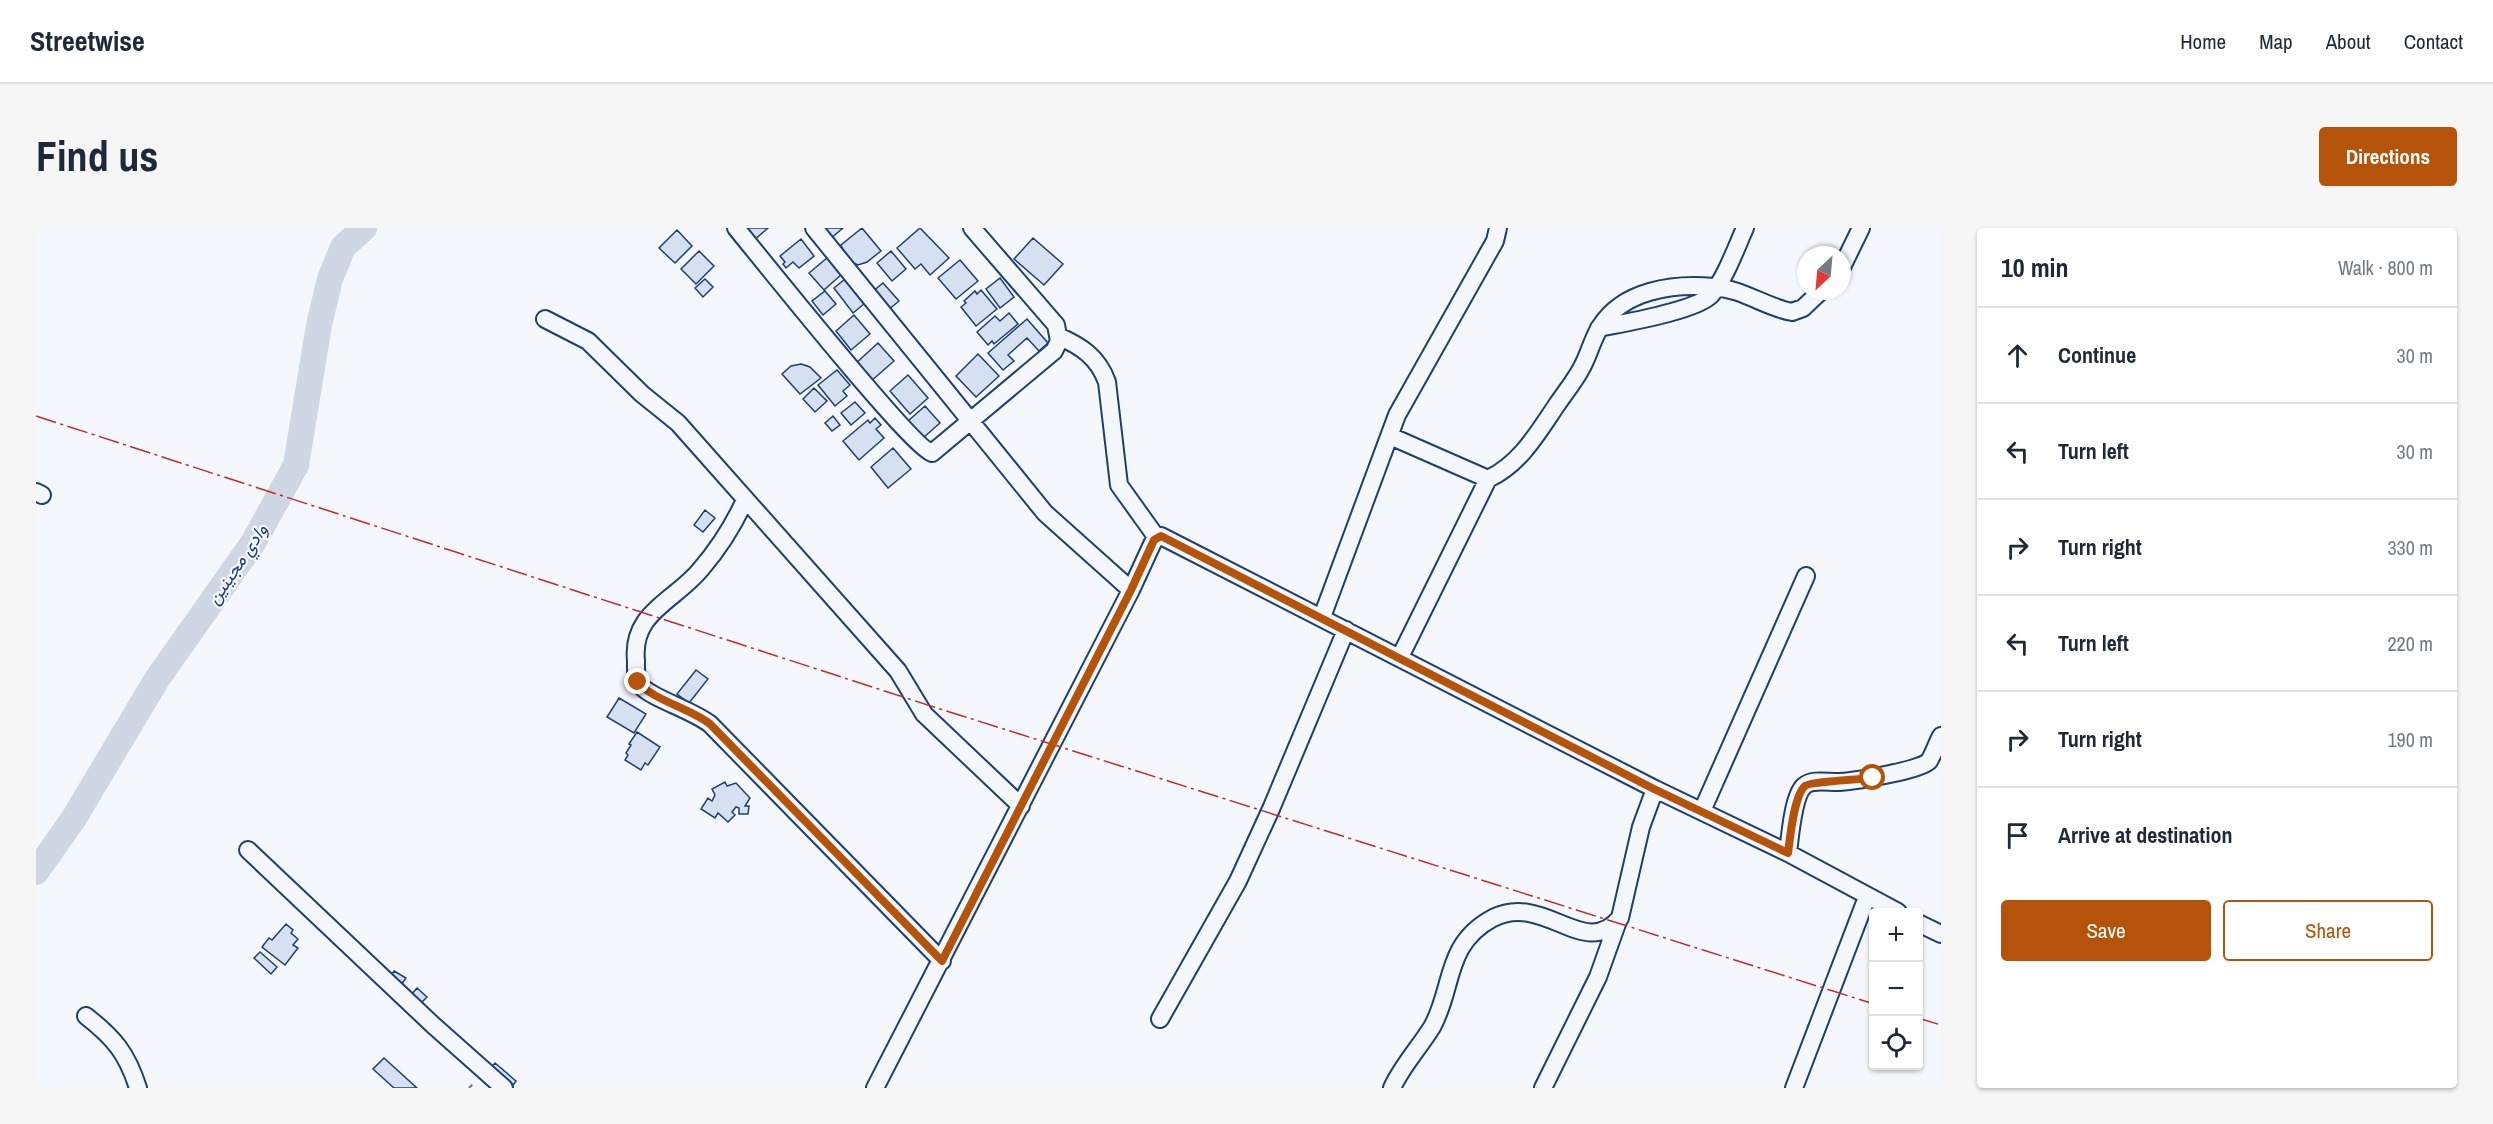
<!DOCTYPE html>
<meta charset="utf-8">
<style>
:root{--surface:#fff;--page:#f6f6f7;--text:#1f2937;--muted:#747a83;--line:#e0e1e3;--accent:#b45309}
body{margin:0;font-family:"Archivo Narrow",Vazirmatn,sans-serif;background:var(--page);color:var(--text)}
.controls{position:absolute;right:18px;bottom:18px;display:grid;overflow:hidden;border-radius:6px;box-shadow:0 2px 4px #0004}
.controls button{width:54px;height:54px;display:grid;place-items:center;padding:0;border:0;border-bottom:2px solid var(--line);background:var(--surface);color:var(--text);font:30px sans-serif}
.compass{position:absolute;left:1761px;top:18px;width:54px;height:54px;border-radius:50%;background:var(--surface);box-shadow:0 2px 4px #0004;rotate:206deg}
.stop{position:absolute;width:18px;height:18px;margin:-14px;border:4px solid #b45309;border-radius:50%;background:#fff}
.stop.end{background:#b45309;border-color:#fff;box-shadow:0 2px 6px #0008}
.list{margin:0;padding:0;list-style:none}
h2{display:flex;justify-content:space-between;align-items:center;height:78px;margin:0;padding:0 24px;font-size:26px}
h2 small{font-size:20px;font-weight:400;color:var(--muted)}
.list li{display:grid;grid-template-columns:39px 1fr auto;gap:18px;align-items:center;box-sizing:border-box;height:96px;padding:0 24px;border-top:2px solid var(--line)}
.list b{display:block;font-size:22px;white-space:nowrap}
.list em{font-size:20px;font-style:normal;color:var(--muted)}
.actions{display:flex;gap:12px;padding:18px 24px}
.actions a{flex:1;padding:14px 0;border:2px solid var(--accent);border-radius:6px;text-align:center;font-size:21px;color:var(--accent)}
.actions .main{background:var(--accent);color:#fff}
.icon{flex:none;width:33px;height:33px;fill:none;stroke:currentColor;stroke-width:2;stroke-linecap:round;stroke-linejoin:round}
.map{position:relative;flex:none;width:1905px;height:860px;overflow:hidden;border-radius:6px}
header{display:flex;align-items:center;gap:36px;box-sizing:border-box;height:84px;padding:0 30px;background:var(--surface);border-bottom:2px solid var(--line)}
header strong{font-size:28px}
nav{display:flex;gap:33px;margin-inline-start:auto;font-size:21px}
.intro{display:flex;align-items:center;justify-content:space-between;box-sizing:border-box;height:144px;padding:0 36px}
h1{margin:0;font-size:42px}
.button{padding:15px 27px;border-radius:6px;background:var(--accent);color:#fff;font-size:21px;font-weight:700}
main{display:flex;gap:36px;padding:0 36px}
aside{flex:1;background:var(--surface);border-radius:6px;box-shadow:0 2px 4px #0004}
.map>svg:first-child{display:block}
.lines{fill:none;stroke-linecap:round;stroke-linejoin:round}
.river{stroke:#cfd7e4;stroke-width:26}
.building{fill:#d5e0f0;stroke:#1d3f73;stroke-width:1.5}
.minor-casing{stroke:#1d3f73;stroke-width:20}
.path{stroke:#5e769c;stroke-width:2;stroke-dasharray:4.5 3;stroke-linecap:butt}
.minor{stroke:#f4f7fb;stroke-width:16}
.power{stroke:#c62828;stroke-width:1.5;stroke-dasharray:21 4.5 3 4.5;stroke-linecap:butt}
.route{stroke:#b45309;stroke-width:8}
.labels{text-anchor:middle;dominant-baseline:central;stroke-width:4.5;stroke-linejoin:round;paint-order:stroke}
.water-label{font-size:18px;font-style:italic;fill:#1d3f73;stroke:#f4f7fb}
</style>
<header>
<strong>Streetwise</strong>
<nav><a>Home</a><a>Map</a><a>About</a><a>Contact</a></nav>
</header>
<div class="intro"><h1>Find us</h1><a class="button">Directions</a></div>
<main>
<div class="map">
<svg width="1905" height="860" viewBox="0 0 1905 860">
<rect width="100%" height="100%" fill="#f4f7fb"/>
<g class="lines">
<path class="river" d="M 0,644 L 38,590 L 121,451 L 217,315 L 260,237 L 283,97 L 294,51 L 307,19 L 328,0"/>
</g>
<path class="building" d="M 706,0 L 732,0 L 717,13 Z
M 785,0 L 807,0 L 793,12 Z
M 826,0 L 845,23 L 831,34 L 822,37 L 811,32 L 805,17 Z
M 884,0 L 913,30 L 894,47 L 885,36 L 879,41 L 861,20 Z
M 641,2 L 656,18 L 639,35 L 623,20 Z
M 997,10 L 1027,36 L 1008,57 L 978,31 Z
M 765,11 L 778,28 L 763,40 L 757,34 L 750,40 L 747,36 L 749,34 L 744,28 Z
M 663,23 L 678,38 L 660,56 L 645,41 Z
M 855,23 L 870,41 L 856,53 L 841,35 Z
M 791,30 L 806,46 L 788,62 L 773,45 Z
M 924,32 L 942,53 L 920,71 L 902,50 Z
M 964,50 L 978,69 L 964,80 L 950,61 Z
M 669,51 L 677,59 L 667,69 L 659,60 Z
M 809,51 L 828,76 L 817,85 L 798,60 Z
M 847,55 L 863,73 L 851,83 L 836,64 Z
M 945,62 L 961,81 L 940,98 L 925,79 L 930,75 L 928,73 L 939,63 L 941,66 Z
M 789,63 L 800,76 L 787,87 L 776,73 Z
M 973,85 L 982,96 L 958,116 L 956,113 L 952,117 L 941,104 L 959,88 L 964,93 Z
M 818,87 L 834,106 L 815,122 L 800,103 Z
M 991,91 L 1012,115 L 1003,123 L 991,110 L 972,127 L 978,133 L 967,142 L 952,125 Z
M 842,115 L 858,133 L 834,154 L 818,137 Z
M 942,126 L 963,148 L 940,169 L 920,148 Z
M 765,136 L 774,139 L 785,150 L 764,166 L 746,146 L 755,138 Z
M 801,142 L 814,157 L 807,163 L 811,168 L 799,178 L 782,157 Z
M 872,147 L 892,170 L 874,186 L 854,163 Z
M 778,160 L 791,173 L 779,184 L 767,171 Z
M 819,174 L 829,185 L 815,197 L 805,185 Z
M 889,178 L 904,195 L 887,210 L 872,193 Z
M 797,188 L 804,197 L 796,203 L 789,195 Z
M 839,190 L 845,197 L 840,201 L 848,210 L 823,232 L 807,213 L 832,192 L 834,195 Z
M 857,220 L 875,241 L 852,260 L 835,239 Z
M 669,282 L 679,290 L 667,304 L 658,297 Z
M 660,442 L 672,451 L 653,475 L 641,466 Z
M 583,470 L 610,486 L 598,505 L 571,489 Z
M 601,504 L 624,519 L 612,537 L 609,535 L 605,542 L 589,532 L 592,527 L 590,525 L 595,517 L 593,516 Z
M 689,554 L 691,558 L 700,555 L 714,570 L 709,578 L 713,578 L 712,586 L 703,586 L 703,580 L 700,579 L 696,584 L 699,587 L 692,594 L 682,585 L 679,590 L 665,581 L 672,570 L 676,573 L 679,567 L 676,561 Z
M 250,696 L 257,702 L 255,705 L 262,711 L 257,717 L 262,720 L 249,737 L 226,719 L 233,710 L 236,712 Z
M 224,724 L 241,739 L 235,746 L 218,730 Z
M 358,743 L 370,750 L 365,757 L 354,749 Z
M 381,760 L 391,769 L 385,775 L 375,767 Z
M 348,830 L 381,860 L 358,860 L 337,841 Z
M 459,835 L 480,853 L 475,860 L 453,842 Z"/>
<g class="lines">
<defs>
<path id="minor" d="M 700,0 C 724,29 876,220 896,225 L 1018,123 L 1023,113 L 1020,97 L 936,0
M 778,0 L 1009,285 L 1095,362
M 1806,39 L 1825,0
M 509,91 L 552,113 L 606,166 L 642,195 L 862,443 L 888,486 L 985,578
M 1563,100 C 1587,95 1660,83 1675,67 C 1689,51 1700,20 1709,0
M 1022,108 C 1045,118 1062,129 1071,154 L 1083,257 L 1121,310
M 1354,208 L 1452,251
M 0,264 L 6,267
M 709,272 C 698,296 683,320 665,341 C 638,374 595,384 600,433 C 600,442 599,452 606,459 C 618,471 656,482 674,496 L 906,733
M 1286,389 L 1361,187 L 1459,13 L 1462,0
M 1364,429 L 1452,251 C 1484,236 1501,206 1520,178 C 1528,166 1538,154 1545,141 C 1553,127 1556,112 1564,99 C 1587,62 1638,55 1678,59 C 1707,61 1729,79 1756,84 L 1767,80 L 1785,63
M 1666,583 L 1770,348
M 212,622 L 397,797 L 468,860
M 1752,625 C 1754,609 1757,568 1768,558 C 1777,550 1794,555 1804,554 C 1819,553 1886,542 1893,533 C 1897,527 1901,515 1905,508
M 1882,695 L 1905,706
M 50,788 C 78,810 91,825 102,860
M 1124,791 L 1202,653 L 1235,581 L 1310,402
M 839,860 L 1095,362 L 1118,312 L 1125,308 L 1619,561 L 1752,625 L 1862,684
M 1356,860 C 1366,838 1383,820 1396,799 C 1418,760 1408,716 1457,690 C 1509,664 1548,733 1584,690 L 1605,599 L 1619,561
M 1507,860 L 1562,749 L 1582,693
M 1758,860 L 1831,669"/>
</defs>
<use href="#minor" class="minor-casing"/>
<path class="path" d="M 433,860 L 438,855"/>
<use href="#minor" class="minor"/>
<path class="power" d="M 0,188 L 898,479 L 1838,776
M 1882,790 L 1905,797"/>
</g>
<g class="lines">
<path class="route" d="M 602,454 C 615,471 655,481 674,496 L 906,733 L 1095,362 L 1118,312 L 1125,308 L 1618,561 L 1752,625 C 1754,610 1758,567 1769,558 C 1773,554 1827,551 1837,550"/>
</g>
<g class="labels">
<g class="water-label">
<text transform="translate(201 336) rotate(-56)">وادي مجينين</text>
</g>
</g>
</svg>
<div class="controls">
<button>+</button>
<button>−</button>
<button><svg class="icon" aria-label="locate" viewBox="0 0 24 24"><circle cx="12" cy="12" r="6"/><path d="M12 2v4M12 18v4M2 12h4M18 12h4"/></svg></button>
</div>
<svg class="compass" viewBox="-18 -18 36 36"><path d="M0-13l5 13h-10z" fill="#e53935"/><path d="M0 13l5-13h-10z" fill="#747a83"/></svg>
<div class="stop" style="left:1837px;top:550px"></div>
<div class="stop end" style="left:602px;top:454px"></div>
</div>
<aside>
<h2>10 min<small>Walk · 800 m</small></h2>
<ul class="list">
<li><svg class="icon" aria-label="ahead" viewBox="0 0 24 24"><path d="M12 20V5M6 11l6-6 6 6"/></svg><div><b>Continue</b></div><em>30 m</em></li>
<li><svg class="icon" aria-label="left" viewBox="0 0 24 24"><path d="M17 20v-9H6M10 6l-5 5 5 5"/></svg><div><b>Turn left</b></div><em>30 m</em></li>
<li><svg class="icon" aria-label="right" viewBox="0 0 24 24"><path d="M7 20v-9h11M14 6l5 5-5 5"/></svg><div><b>Turn right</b></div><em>330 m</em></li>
<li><svg class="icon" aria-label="left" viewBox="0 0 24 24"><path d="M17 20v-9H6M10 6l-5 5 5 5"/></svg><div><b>Turn left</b></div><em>220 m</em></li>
<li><svg class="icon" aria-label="right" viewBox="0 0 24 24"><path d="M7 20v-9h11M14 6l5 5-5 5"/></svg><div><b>Turn right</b></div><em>190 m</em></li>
<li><svg class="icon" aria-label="arrive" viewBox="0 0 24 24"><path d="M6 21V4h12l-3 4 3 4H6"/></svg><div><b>Arrive at destination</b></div></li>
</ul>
<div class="actions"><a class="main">Save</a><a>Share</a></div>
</aside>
</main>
